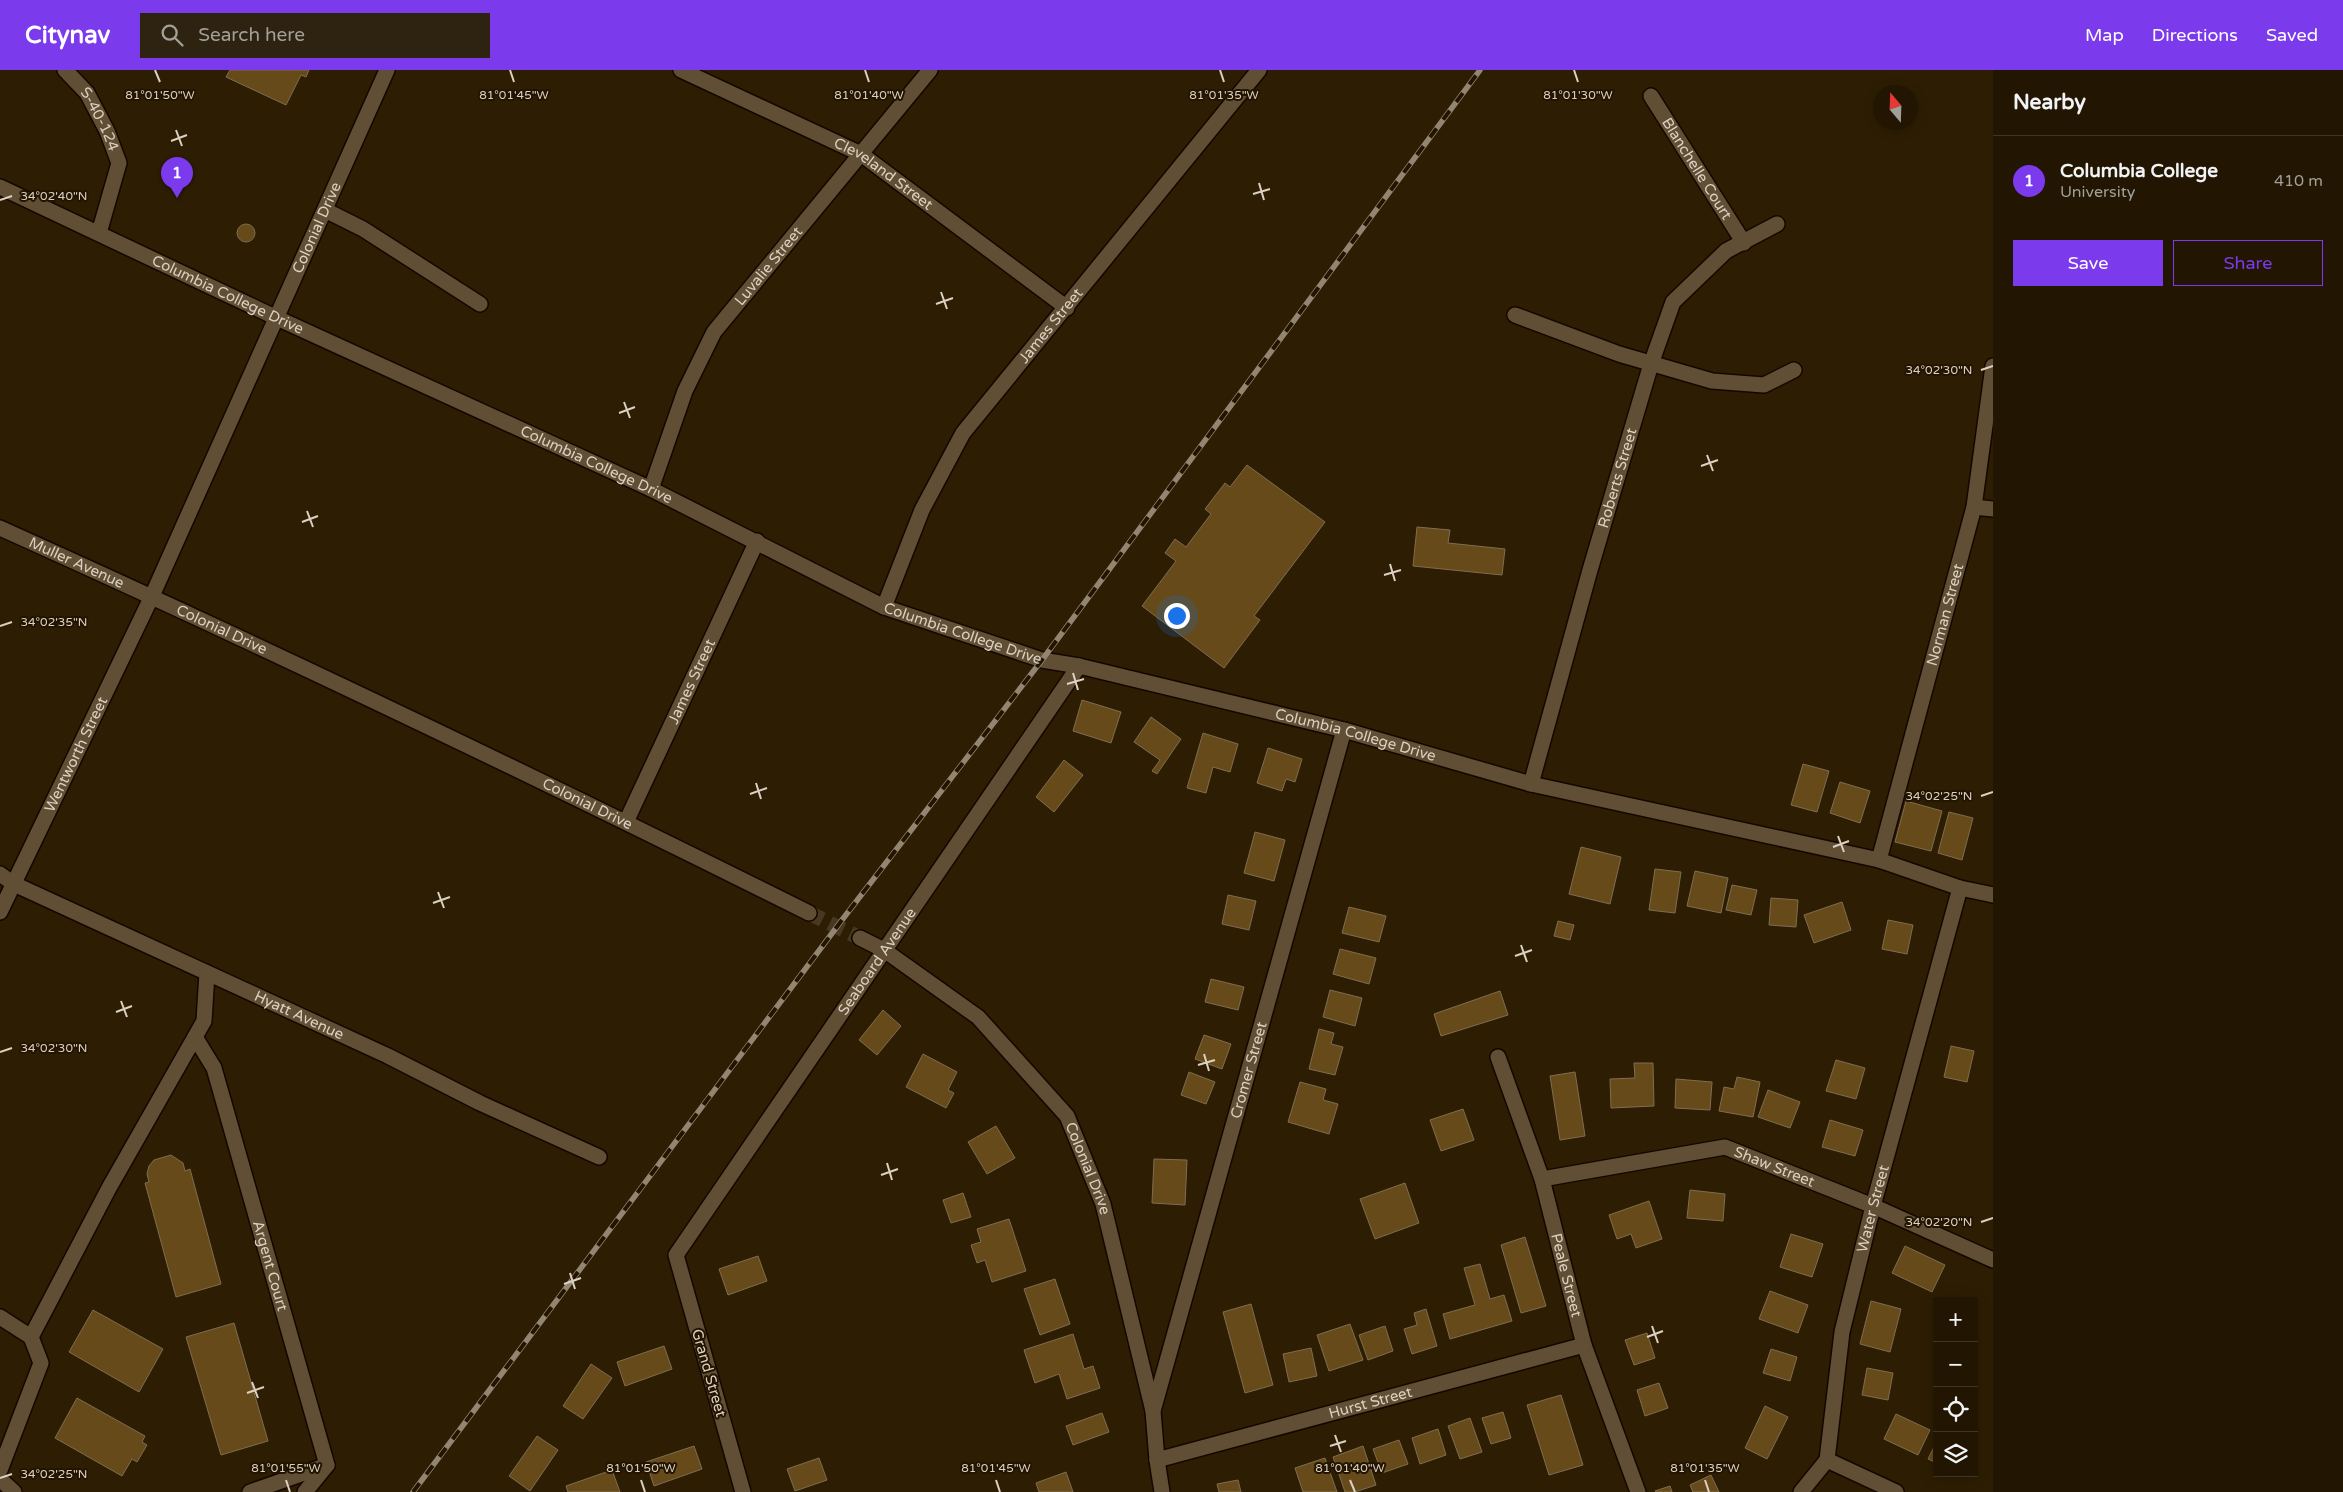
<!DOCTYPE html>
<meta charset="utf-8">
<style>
:root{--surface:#221602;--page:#2e2311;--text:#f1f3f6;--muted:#a29f99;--line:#3f3524;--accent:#7c3aed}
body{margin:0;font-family:"Varela Round",sans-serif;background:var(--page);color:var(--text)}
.controls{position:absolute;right:15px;bottom:15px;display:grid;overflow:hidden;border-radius:0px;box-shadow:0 2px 12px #0003}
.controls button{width:45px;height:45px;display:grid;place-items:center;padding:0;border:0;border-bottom:1px solid var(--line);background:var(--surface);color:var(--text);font:25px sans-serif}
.compass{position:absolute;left:1873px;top:15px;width:45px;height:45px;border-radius:50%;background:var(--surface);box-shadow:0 2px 12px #0003;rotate:341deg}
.you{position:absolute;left:1176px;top:545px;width:18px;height:18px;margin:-12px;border:4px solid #fff;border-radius:50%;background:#1a73e8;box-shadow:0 0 0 8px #1a73e833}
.badge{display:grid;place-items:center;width:32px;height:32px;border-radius:50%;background:var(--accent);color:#fff;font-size:16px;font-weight:700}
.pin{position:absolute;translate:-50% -41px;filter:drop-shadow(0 1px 2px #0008)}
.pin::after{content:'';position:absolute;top:26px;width:18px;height:15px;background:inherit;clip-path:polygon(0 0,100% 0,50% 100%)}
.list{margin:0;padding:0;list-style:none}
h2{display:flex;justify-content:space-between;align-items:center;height:65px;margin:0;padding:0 20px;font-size:21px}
h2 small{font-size:16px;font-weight:400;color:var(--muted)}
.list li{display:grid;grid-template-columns:32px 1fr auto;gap:15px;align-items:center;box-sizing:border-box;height:90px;padding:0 20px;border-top:1px solid var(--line)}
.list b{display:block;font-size:19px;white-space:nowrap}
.list p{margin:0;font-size:16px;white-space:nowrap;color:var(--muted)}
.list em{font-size:16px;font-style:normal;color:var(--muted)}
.actions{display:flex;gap:10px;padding:15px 20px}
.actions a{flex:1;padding:11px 0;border:1px solid var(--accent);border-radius:0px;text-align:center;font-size:18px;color:var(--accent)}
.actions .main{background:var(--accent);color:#fff}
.icon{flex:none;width:28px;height:28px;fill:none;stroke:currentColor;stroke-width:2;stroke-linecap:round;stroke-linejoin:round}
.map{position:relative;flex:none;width:1993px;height:1422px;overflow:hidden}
header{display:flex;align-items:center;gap:30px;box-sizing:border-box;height:70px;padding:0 25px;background:var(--accent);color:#fff}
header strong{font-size:24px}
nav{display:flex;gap:28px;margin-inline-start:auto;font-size:18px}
.search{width:350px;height:45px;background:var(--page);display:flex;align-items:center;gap:12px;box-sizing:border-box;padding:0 18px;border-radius:0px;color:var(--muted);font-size:19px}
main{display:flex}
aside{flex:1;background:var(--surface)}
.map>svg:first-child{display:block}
.building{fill:#664a1a;stroke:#7f6d51}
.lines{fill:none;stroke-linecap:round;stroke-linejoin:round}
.minor-tunnel{stroke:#473920;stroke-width:15;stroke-dasharray:15 8;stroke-linecap:butt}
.minor-casing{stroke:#150700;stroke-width:18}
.minor{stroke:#604f34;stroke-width:15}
.rail-casing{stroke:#928672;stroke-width:5.5}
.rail{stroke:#231400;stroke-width:4;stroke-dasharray:11;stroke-linecap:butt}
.ticks{fill:none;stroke:#dbd1c2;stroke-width:2}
.labels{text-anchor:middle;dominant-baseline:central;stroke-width:4;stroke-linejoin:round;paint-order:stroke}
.street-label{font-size:15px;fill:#dbd1c2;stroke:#231400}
.ticks-label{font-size:12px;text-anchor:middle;fill:#dbd1c2;stroke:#231400;stroke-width:4;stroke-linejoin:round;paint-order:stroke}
</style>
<header>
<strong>Citynav</strong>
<div class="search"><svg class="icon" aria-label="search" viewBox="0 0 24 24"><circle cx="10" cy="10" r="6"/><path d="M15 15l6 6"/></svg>Search here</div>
<nav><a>Map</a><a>Directions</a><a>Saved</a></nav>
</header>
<main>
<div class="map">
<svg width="1993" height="1422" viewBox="0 0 1993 1422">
<rect width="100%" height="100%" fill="#2d1e03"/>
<path class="building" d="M 230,0 L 309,0 L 306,7 L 301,5 L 286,35 L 226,7 Z
M237 163a9 9 0 1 1 18 0a9 9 0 1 1-18 0Z
M 1247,395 L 1325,452 L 1254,546 L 1260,550 L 1224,598 L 1142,536 L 1176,491 L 1165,483 L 1175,469 L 1186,477 L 1211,444 L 1205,439 L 1225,413 L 1230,417 Z
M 1417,457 L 1450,460 L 1448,473 L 1505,479 L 1502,505 L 1413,496 Z
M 1082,630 L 1121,642 L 1111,673 L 1073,661 Z
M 1151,647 L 1181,669 L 1157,704 L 1152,701 L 1160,690 L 1134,672 Z
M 1203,663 L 1238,674 L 1230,702 L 1213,697 L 1206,723 L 1187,718 Z
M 1268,678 L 1302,689 L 1295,712 L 1286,709 L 1282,721 L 1257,713 Z
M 1064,690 L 1083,705 L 1054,742 L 1036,727 Z
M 1803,694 L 1829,701 L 1817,742 L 1791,735 Z
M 1840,712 L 1870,721 L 1860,753 L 1830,743 Z
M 1906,731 L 1942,741 L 1931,781 L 1895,772 Z
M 1949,742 L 1973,748 L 1962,790 L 1938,783 Z
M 1255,762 L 1285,770 L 1274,811 L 1244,803 Z
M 1581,777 L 1621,787 L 1610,834 L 1569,824 Z
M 1655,799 L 1681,802 L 1675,843 L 1649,840 Z
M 1695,801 L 1728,808 L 1721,843 L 1687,836 Z
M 1732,815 L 1757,820 L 1751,845 L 1726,840 Z
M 1228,825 L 1256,831 L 1249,860 L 1222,854 Z
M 1771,828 L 1798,830 L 1796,857 L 1769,855 Z
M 1842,832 L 1851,860 L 1814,873 L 1804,845 Z
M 1349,837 L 1386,846 L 1379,872 L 1342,863 Z
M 1888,850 L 1913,855 L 1907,884 L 1882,879 Z
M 1558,851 L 1574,855 L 1570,870 L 1554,866 Z
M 1340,879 L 1376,888 L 1369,914 L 1333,904 Z
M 1211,909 L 1244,917 L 1238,940 L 1205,932 Z
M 1330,920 L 1362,928 L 1355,956 L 1323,947 Z
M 1500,921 L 1508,945 L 1441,966 L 1434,944 Z
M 883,940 L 901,956 L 877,985 L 859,970 Z
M 1319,959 L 1334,963 L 1331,974 L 1343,977 L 1335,1005 L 1309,999 Z
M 1204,965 L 1231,974 L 1222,999 L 1195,989 Z
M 1951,976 L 1974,981 L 1967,1012 L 1944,1007 Z
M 923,984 L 957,1002 L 948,1020 L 954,1023 L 946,1038 L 906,1017 Z
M 1836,990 L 1865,998 L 1856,1029 L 1826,1021 Z
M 1634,993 L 1653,993 L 1654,1036 L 1611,1038 L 1610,1009 L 1635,1008 Z
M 1189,1002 L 1215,1012 L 1206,1034 L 1181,1025 Z
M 1575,1002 L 1585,1066 L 1560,1070 L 1550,1006 Z
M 1737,1007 L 1760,1012 L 1753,1047 L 1719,1041 L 1724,1017 L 1734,1019 Z
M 1676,1009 L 1712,1012 L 1710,1040 L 1675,1038 Z
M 1300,1012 L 1326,1019 L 1323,1030 L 1338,1034 L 1329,1064 L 1288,1052 Z
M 1768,1020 L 1800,1032 L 1790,1058 L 1758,1047 Z
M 1463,1039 L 1474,1070 L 1441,1081 L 1430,1050 Z
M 1830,1050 L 1863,1060 L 1855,1086 L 1822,1077 Z
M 996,1056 L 1015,1088 L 987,1104 L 968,1072 Z
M 171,1085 L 183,1093 L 185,1101 L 190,1099 L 221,1214 L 176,1227 L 145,1113 L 149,1112 L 147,1104 L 149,1096 L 154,1090 Z
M 1154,1089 L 1187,1090 L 1185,1135 L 1152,1133 Z
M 1405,1113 L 1419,1153 L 1375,1169 L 1360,1129 Z
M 1690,1120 L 1725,1124 L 1723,1151 L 1687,1148 Z
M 963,1123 L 971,1147 L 951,1153 L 943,1130 Z
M 1649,1131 L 1662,1169 L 1636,1178 L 1631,1164 L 1617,1169 L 1609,1145 Z
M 1009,1149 L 1026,1201 L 992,1212 L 985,1190 L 977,1193 L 971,1175 L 981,1172 L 977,1159 Z
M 1791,1164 L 1823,1174 L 1812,1207 L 1780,1197 Z
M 1525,1167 L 1546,1236 L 1521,1243 L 1501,1175 Z
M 1905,1176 L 1945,1195 L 1932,1222 L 1892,1203 Z
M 758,1186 L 767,1211 L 728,1225 L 719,1199 Z
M 1480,1194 L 1490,1229 L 1504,1225 L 1512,1251 L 1450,1269 L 1443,1244 L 1475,1235 L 1464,1198 Z
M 1055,1209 L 1070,1254 L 1040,1265 L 1024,1219 Z
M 1770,1221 L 1808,1235 L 1798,1263 L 1759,1249 Z
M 1871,1231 L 1901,1239 L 1890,1282 L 1860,1274 Z
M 1251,1234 L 1273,1315 L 1245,1323 L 1223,1242 Z
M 1426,1239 L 1437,1276 L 1412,1284 L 1404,1259 L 1417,1255 L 1414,1243 Z
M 93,1240 L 163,1279 L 139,1322 L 69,1282 Z
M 234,1253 L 268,1371 L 221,1385 L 186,1267 Z
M 1350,1254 L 1363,1290 L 1329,1301 L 1317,1265 Z
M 1385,1256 L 1393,1281 L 1368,1290 L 1359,1265 Z
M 1647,1263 L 1655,1288 L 1634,1295 L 1625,1270 Z
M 1073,1264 L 1084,1299 L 1093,1296 L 1100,1318 L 1067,1329 L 1059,1304 L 1035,1313 L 1024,1280 Z
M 664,1276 L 672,1299 L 625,1316 L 617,1292 Z
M 1311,1278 L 1317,1306 L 1289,1312 L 1283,1284 Z
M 1771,1279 L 1797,1287 L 1790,1311 L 1763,1303 Z
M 591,1294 L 612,1308 L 583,1349 L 563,1336 Z
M 1867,1298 L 1893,1303 L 1888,1330 L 1862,1325 Z
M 1659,1313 L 1668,1338 L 1645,1346 L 1637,1320 Z
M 1561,1325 L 1583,1395 L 1549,1405 L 1527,1335 Z
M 77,1328 L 145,1366 L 142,1372 L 147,1375 L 137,1392 L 132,1389 L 122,1406 L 55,1368 Z
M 1765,1336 L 1788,1347 L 1767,1389 L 1745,1378 Z
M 1503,1342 L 1511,1368 L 1491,1374 L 1482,1348 Z
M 1102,1343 L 1109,1362 L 1073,1375 L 1066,1356 Z
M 1896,1344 L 1930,1360 L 1918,1385 L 1884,1369 Z
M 1470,1348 L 1482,1382 L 1460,1389 L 1448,1356 Z
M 1438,1359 L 1446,1385 L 1420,1394 L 1412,1368 Z
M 537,1366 L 558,1380 L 530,1421 L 509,1406 Z
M 1399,1370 L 1408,1394 L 1382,1403 L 1373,1379 Z
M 1937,1371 L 1937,1393 L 1928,1389 Z
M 694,1376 L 702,1399 L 654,1416 L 646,1392 Z
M 1363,1376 L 1376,1415 L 1355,1422 L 1345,1422 L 1333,1387 Z
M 819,1388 L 827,1410 L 795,1421 L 787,1399 Z
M 1325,1388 L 1337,1422 L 1303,1422 L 1295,1398 Z
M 612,1400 L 620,1422 L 568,1422 L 566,1416 Z
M 1066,1402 L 1073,1422 L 1039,1422 L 1036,1413 Z
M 1711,1405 L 1719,1422 L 1693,1422 L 1690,1415 Z
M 1238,1410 L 1241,1422 L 1219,1422 L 1217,1414 Z
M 1670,1416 L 1672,1422 L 1656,1422 L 1655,1421 Z"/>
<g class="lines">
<path class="minor-tunnel" d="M 809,843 L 860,868"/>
<defs>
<g id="minor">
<path id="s1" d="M 65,0 L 87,23 L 107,61 L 119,93 L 99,163"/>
<path id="s2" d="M 681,0 L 861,84 L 1067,238"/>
<path id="s3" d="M 1651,26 L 1744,173"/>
<path id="s4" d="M 0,117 L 277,248 L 651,419 L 884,537 L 1042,590 L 1079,596 L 1344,660 L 1531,714 L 1879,790 L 1960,818 L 1993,825"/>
<path d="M 325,140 L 363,159 L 480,234"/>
<path d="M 1515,245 L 1619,284 L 1712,311 L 1764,315 L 1794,300"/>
<path id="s5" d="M 651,419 L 685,321 L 714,262 L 930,0"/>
<path d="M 1974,437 L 1993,439"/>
<path id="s6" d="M 0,458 C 272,580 542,710 809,843"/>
<path id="s7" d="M 884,537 L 922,440 L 963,363 L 1259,0"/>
<path id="s8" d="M 1531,714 L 1590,500 L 1651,294 L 1673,232 L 1726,181 L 1777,154"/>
<path id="s9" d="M 626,752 L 757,471"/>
<path id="s10" d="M 1879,790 L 1974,437 L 1993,296"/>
<path id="s11" d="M 0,804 L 14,814 L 388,986 L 480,1033 L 599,1087"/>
<path id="s12" d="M 0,842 L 152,526 L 387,0"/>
<path id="s13" d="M 860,868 L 884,880 L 978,947 L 1067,1046 L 1103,1134 L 1153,1341 L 1157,1390 L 1162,1422"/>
<path id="s14" d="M 195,967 L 214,998 L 327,1395 L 305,1422"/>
<path id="s15" d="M 1498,987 L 1542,1109 L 1584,1275 L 1638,1422"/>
<path id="s16" d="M 1542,1109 L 1725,1077 L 1873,1136 L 1993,1190"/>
<path d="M 0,1247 L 31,1267"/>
<path id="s17" d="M 1153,1341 L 1344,660"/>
<path id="s18" d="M 1157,1390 L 1584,1275"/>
<path id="s19" d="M 1827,1390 L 1842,1262 L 1873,1136 L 1960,818"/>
<path d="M 1827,1390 L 1896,1422"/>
<path d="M 0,1400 L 41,1293 L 31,1267 L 109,1118 L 204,951 L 207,903"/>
<path d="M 0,1409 L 14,1422"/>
<path d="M 250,1422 L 327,1395"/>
<path id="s20" d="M 743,1422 L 676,1185 L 1079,596"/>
<path d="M 1801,1422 L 1827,1390"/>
</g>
</defs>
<use href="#minor" class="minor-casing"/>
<use href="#minor" class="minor"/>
<defs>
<path id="rail" d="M 413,1422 L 842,850 L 1042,590 L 1480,0"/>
</defs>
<use href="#rail" class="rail-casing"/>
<use href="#rail" class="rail"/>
</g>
<path class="ticks" d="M 155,0 L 160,12M 510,0 L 514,12M 865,0 L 869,12M 1220,0 L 1224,12M 1574,0 L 1578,12M 176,60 L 182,76M 171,71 L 187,65M 1259,113 L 1264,130M 1253,124 L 1270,119M 0,130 L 12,126M 941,222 L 947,239M 936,234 L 953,228M 1981,300 L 1993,296M 624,332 L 630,348M 619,343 L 635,337M 1707,385 L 1713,401M 1701,396 L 1718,390M 307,441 L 313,457M 302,452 L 318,446M 1390,494 L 1395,511M 1384,505 L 1401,500M 0,556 L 12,552M 1073,603 L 1078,620M 1067,614 L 1084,609M 756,713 L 761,729M 750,724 L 767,718M 1981,726 L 1993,722M 1838,766 L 1844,782M 1833,777 L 1849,771M 438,822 L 444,838M 433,833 L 450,827M 1521,875 L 1527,892M 1515,886 L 1532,880M 121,931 L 127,947M 116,942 L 132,936M 0,982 L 12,978M 1204,984 L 1209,1001M 1198,995 L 1215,990M 887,1093 L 892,1110M 881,1105 L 898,1099M 1981,1152 L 1993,1148M 570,1203 L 575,1219M 564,1214 L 581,1208M 1652,1256 L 1658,1273M 1647,1267 L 1663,1261M 252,1312 L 258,1328M 247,1323 L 264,1317M 1335,1365 L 1341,1382M 1330,1376 L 1346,1371M 0,1408 L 12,1404M 286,1410 L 290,1422M 641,1410 L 645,1422M 996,1410 L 1000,1422M 1350,1410 L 1355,1422M 1705,1410 L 1709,1422"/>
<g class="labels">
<g class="street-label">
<text stroke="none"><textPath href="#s1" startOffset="61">S-40-124</textPath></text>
<text stroke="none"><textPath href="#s3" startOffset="86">Blanchelle Court</textPath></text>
<text stroke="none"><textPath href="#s2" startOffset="228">Cleveland Street</textPath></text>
<text stroke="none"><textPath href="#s12" startOffset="754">Colonial Drive</textPath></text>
<text stroke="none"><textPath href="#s5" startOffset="255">Luvalie Street</textPath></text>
<text stroke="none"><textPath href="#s4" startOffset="252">Columbia College Drive</textPath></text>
<text stroke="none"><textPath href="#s7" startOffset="330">James Street</textPath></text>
<text stroke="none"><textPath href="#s4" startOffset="658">Columbia College Drive</textPath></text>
<text stroke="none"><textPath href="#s8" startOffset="318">Roberts Street</textPath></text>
<text stroke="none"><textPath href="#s6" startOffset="84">Muller Avenue</textPath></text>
<text stroke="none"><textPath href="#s10" startOffset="254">Norman Street</textPath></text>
<text stroke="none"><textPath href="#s6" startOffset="244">Colonial Drive</textPath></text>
<text stroke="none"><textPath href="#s4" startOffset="1062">Columbia College Drive</textPath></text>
<text stroke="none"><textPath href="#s9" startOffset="155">James Street</textPath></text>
<text stroke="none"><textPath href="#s4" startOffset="1468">Columbia College Drive</textPath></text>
<text stroke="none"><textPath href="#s12" startOffset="175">Wentworth Street</textPath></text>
<text stroke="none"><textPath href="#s6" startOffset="649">Colonial Drive</textPath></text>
<text stroke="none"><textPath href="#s20" startOffset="602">Seaboard Avenue</textPath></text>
<text stroke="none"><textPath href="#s11" startOffset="331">Hyatt Avenue</textPath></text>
<text stroke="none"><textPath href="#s17" startOffset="354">Cromer Street</textPath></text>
<text stroke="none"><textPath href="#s16" startOffset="239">Shaw Street</textPath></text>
<text stroke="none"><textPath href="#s13" startOffset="332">Colonial Drive</textPath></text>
<text stroke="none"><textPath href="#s19" startOffset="256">Water Street</textPath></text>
<text stroke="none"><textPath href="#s14" startOffset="242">Argent Court</textPath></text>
<text stroke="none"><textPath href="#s15" startOffset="229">Peale Street</textPath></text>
<text transform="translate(709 1303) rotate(74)">Grand Street</text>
<text stroke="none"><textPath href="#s18" startOffset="221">Hurst Street</textPath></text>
</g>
</g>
<g class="ticks-label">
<text x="160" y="29">81°01'50"W</text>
<text x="514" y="29">81°01'45"W</text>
<text x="869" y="29">81°01'40"W</text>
<text x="1224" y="29">81°01'35"W</text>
<text x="1578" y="29">81°01'30"W</text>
<text x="54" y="130">34°02'40"N</text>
<text x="1939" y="304">34°02'30"N</text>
<text x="54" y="556">34°02'35"N</text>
<text x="1939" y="730">34°02'25"N</text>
<text x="54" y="982">34°02'30"N</text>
<text x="1939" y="1156">34°02'20"N</text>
<text x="286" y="1402">81°01'55"W</text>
<text x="641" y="1402">81°01'50"W</text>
<text x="996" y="1402">81°01'45"W</text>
<text x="1350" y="1402">81°01'40"W</text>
<text x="1705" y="1402">81°01'35"W</text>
<text x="54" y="1408">34°02'25"N</text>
</g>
</svg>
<div class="controls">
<button>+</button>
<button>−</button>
<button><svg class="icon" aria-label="locate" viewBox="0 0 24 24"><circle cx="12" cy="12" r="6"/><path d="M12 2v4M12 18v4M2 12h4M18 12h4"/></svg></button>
<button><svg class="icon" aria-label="layers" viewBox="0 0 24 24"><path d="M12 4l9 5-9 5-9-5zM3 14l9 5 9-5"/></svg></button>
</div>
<svg class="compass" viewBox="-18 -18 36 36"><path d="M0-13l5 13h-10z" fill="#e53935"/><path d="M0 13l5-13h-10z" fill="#a29f99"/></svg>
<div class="you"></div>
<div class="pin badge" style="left:177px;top:128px">1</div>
</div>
<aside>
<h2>Nearby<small></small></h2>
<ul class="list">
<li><span class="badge">1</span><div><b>Columbia College</b><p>University</p></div><em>410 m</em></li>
</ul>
<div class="actions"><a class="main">Save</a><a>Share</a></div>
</aside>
</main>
